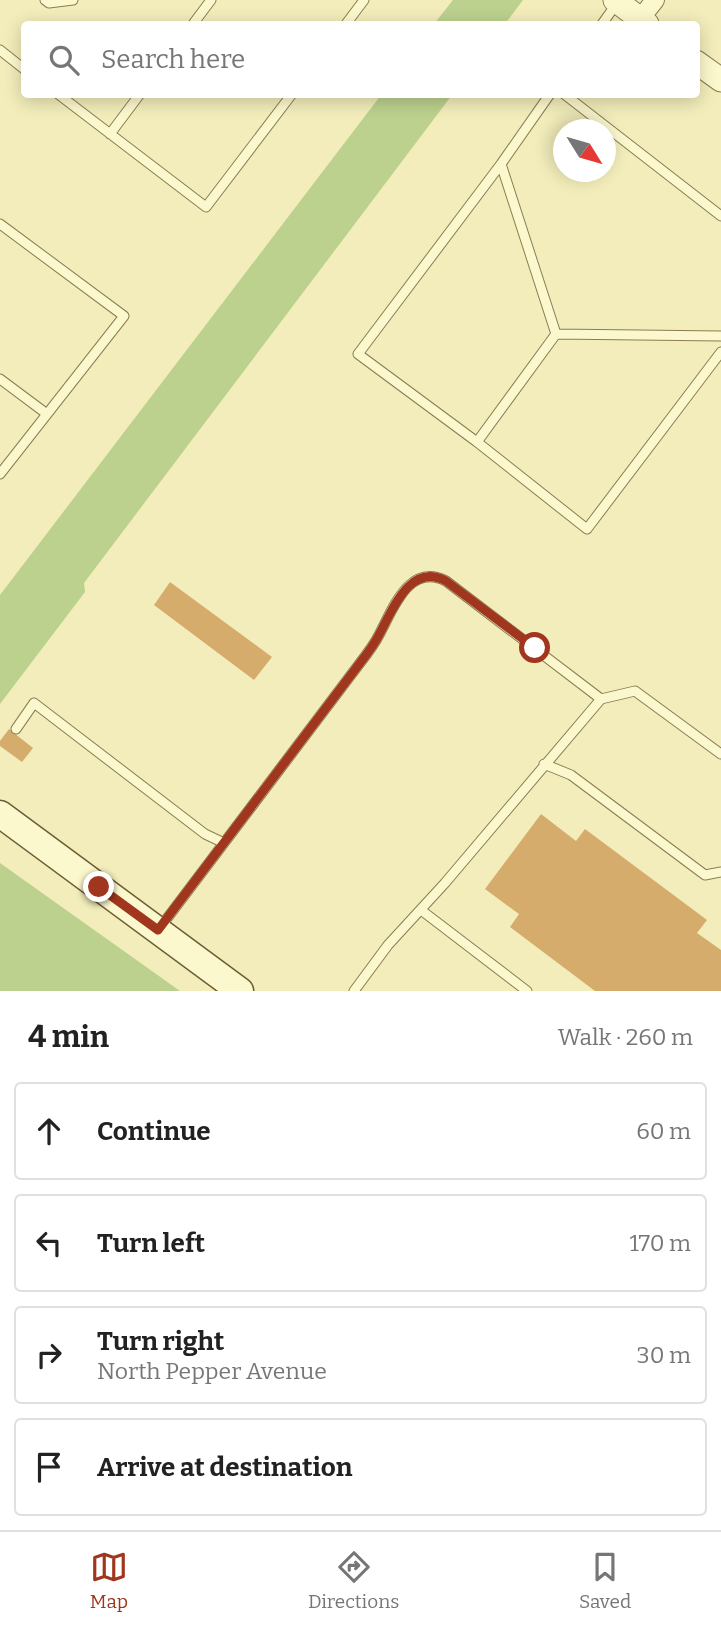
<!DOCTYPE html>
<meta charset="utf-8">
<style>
:root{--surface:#fff;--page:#f2f2f2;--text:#222;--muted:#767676;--line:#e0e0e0;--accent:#a0361d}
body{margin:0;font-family:Bitter,serif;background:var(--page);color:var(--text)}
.compass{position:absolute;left:553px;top:119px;width:63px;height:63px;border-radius:50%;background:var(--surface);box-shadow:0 4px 18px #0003;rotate:127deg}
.stop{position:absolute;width:21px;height:21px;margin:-16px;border:5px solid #a0361d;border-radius:50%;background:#fff}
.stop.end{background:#a0361d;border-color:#fff;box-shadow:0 2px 7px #0008}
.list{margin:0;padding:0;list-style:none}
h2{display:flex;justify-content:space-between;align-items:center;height:91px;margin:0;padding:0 28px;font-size:30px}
h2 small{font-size:23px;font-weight:400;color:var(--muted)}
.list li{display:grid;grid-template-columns:46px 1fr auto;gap:21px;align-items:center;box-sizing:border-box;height:98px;margin:0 14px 14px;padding:0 14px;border:2px solid var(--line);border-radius:7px}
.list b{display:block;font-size:26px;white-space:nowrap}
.list p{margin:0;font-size:23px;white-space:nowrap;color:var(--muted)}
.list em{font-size:23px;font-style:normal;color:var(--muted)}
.icon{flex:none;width:38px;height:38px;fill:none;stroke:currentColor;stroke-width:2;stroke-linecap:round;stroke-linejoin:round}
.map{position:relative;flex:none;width:721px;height:991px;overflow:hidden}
.search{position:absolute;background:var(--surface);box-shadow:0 4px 18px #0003;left:21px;right:21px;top:21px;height:77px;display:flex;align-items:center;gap:18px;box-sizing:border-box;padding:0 24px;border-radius:7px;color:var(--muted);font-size:26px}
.sheet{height:539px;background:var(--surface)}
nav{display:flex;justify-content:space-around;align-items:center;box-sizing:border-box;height:98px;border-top:2px solid var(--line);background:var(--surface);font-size:19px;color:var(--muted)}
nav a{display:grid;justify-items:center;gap:4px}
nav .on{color:var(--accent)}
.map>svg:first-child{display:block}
.green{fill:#bcd18e}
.building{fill:#d5ac6c}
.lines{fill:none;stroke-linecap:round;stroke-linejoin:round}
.service-casing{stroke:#8b7c53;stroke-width:11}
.minor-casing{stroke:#8b7c53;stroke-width:20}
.tertiary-casing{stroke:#8b7c53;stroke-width:25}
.secondary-casing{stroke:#6c5c36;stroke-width:29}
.service{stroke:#fcf8ce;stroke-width:9}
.minor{stroke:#fcf8ce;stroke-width:18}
.tertiary{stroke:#fcf8ce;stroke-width:23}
.secondary{stroke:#fcf8ce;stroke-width:26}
.route{stroke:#a0361d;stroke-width:9}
</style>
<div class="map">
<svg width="721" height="991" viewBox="0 0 721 991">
<rect width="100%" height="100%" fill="#f2edba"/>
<path class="green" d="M 453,0 L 523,0 L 505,24 L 434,24 Z
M 381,95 L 452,95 L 84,583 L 85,592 L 0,704 L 0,595 Z
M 0,863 L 180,991 L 0,991 Z"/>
<path class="building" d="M 170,582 L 272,657 L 254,680 L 154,605 Z
M 9,729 L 33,748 L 22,762 L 0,746 L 0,741 Z
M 541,814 L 576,841 L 585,829 L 707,920 L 697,933 L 721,950 L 721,991 L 595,991 L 510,927 L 519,914 L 485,889 Z"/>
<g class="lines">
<defs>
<path id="service" d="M 45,0 L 49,3 L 73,0
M 193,24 L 211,0
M 346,24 L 364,0
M 602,24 L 617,3
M 0,50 L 24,69
M 58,94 L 206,207 L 292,94
M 550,94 L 501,164 L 358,354 L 477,442 L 587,529 L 721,352
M 564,94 L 721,216
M 110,134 L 140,94
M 501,164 L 556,334 L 721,336
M 0,224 L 124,316 L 0,474
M 0,379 L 47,414
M 477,442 L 556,334
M 16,729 L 34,703 L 205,834 L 224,843
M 544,764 L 571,775 L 705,875 L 721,872
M 421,910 L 527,991
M 159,929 L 360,663 C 367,654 374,645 379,635 C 393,609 409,562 446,581 L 601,699
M 354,991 L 388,945 L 445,883 L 601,699 L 635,691 L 721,754"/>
<path id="minor" d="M 640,19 L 655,0"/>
<path id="tertiary" d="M 615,0 L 647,24
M 696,62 L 721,80"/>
<path id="secondary" d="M 0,814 L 240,991"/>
</defs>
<use href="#service" class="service-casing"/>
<use href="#minor" class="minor-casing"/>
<use href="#tertiary" class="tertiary-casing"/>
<use href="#secondary" class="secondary-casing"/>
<use href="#service" class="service"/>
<use href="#minor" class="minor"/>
<use href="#tertiary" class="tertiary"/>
<use href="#secondary" class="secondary"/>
</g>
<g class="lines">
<path class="route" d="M 99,887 L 158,930 L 360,663 C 367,654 374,645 379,635 C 393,609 410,562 446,581 L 535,648"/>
</g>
</svg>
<svg class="compass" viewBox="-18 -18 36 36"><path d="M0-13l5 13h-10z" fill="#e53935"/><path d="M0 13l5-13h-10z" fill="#767676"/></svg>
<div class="stop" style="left:535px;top:648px"></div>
<div class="stop end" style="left:99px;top:887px"></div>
<div class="search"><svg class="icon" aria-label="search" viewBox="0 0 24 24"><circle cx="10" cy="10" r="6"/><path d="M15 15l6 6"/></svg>Search here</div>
</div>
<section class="sheet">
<h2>4 min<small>Walk · 260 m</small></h2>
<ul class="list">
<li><svg class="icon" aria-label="ahead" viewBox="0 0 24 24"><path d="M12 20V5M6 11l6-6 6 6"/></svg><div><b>Continue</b></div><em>60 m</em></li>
<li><svg class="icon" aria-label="left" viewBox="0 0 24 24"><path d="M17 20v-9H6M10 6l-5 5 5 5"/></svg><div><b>Turn left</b></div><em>170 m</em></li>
<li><svg class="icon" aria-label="right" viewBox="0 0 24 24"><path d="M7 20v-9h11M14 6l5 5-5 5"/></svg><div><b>Turn right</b><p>North Pepper Avenue</p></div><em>30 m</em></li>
<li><svg class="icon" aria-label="arrive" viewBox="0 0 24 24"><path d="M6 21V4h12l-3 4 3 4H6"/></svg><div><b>Arrive at destination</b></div></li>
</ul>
</section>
<nav>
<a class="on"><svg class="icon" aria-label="map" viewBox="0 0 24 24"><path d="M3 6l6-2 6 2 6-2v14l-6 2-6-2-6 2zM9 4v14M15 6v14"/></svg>Map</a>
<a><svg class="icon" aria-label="directions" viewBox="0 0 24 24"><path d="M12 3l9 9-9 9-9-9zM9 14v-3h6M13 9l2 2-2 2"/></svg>Directions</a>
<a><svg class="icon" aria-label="saved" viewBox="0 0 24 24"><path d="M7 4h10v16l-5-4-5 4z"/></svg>Saved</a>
</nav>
